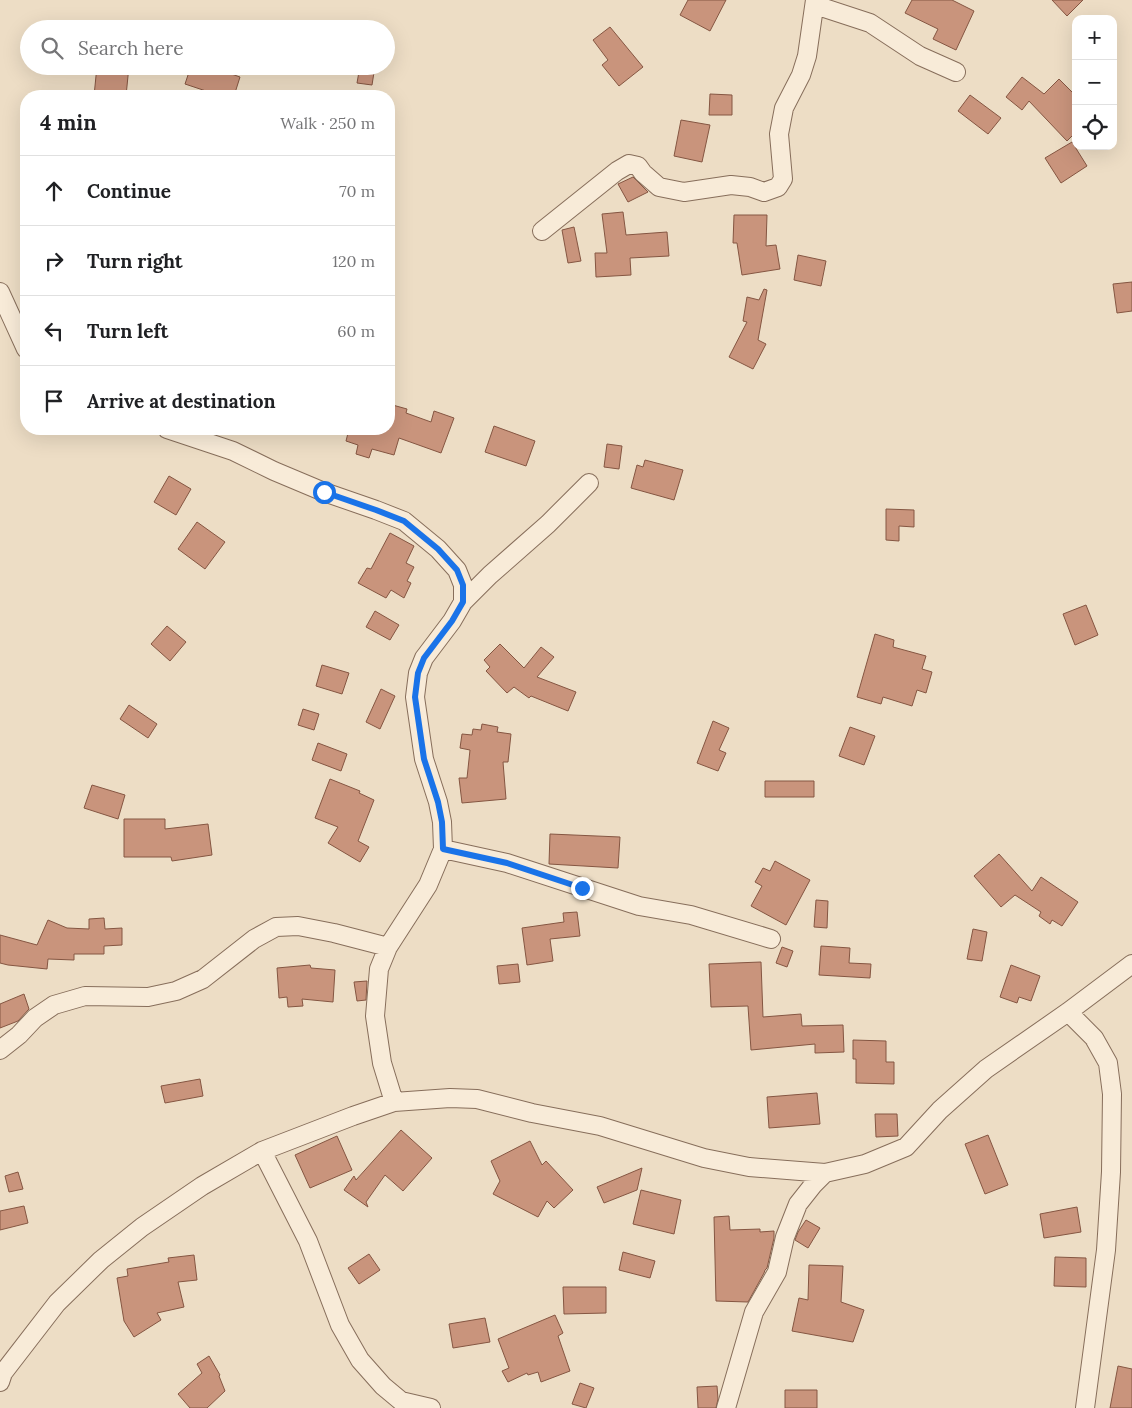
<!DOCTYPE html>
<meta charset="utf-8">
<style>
:root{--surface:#fff;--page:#f6f6f6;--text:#202124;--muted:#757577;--line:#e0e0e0}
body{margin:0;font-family:Lora,serif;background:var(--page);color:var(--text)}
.controls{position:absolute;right:15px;top:15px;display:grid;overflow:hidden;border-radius:10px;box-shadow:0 5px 20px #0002}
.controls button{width:45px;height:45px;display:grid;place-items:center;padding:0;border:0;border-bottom:1px solid var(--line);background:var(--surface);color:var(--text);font:25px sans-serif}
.stop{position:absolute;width:15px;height:15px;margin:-11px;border:4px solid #1a73e8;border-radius:50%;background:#fff}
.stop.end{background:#1a73e8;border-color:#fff;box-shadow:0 1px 5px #0008}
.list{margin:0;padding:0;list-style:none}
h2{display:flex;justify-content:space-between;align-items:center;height:65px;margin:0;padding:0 20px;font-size:21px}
h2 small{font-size:16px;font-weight:400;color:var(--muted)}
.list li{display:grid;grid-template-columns:32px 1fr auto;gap:15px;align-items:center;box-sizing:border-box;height:70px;padding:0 20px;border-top:1px solid var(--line)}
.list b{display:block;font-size:19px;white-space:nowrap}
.list em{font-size:16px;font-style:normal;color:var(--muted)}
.icon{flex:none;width:28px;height:28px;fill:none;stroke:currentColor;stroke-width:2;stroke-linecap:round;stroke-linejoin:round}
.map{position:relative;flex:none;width:1132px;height:1408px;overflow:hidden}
.search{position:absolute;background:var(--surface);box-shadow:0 5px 20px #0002;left:20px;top:20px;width:375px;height:55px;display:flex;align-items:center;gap:12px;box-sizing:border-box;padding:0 18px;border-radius:28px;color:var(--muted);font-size:19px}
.panel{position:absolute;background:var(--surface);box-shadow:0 5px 20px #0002;left:20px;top:90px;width:375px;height:345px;border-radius:20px}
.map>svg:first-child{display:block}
.building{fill:#c9947c;stroke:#855642}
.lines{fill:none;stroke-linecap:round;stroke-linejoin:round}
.minor-casing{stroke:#876e5b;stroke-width:20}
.minor{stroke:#f8ebd8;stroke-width:18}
.route{stroke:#1a73e8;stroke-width:6}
</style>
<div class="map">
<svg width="1132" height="1408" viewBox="0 0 1132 1408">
<rect width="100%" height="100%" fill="#edddc5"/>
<path class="building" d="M 688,0 L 726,0 L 710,31 L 680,15 Z
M 912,0 L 952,0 L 974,11 L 956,50 L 933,39 L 938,29 L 905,13 Z
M 1052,0 L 1083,0 L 1067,16 Z
M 610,27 L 643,67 L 619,86 L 602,65 L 608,60 L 593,40 Z
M 97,66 L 129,66 L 126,96 L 94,96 Z
M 191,66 L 209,66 L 240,77 L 234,96 L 221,96 L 185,84 Z
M 360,66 L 375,66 L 372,85 L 357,83 Z
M 1022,77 L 1044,94 L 1059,79 L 1076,96 L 1076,132 L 1067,141 L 1029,101 L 1022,110 L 1006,97 Z
M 710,94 L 732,95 L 732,115 L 709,115 Z
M 970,95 L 1001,118 L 988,134 L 958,111 Z
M 681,120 L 710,125 L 702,162 L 674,156 Z
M 1072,142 L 1087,166 L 1061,183 L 1045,158 Z
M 633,177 L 648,192 L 628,202 L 618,184 Z
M 623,212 L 626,235 L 667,232 L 669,256 L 630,258 L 631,275 L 596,277 L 595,253 L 607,253 L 602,214 Z
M 734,215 L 767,215 L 766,246 L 776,245 L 780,269 L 742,275 L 737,243 L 733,243 Z
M 574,227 L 581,261 L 568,263 L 562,230 Z
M 798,255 L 826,261 L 821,286 L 794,280 Z
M 1132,282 L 1132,311 L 1117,313 L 1113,284 Z
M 764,289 L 767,290 L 758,340 L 766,344 L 753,369 L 729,357 L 747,322 L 743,321 L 747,297 L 759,300 Z
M 389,404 L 407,409 L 406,413 L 431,422 L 434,411 L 454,418 L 441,453 L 399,438 L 394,455 L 372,449 L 369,458 L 356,454 L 358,445 L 346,441 L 349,429 L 389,429 Z
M 494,426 L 535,441 L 526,466 L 485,452 Z
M 607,444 L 622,446 L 619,469 L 604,467 Z
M 645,460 L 683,470 L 674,500 L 631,488 L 637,465 L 643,467 Z
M 169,476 L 191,489 L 176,515 L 154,502 Z
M 886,509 L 914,510 L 914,527 L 899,526 L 899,541 L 886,540 Z
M 197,522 L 225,542 L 205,569 L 178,549 Z
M 390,533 L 414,546 L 406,563 L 414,567 L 407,581 L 411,583 L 404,598 L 391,590 L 386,598 L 358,583 L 367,568 L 371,569 Z
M 1086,605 L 1098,635 L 1075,645 L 1063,614 Z
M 375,611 L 399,625 L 390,640 L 366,627 Z
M 167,626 L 186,642 L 170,661 L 151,644 Z
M 875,634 L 894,640 L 893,647 L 926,656 L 922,669 L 932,672 L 926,693 L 917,690 L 912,706 L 883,697 L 881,704 L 857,697 Z
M 500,644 L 524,668 L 541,647 L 554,657 L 537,677 L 576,692 L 568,711 L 531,696 L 529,698 L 514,687 L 507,693 L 486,671 L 490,667 L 484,660 Z
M 322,665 L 349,673 L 342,694 L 316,686 Z
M 381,689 L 395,696 L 380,729 L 366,722 Z
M 129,705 L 157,724 L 148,738 L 120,719 Z
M 303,709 L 319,714 L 314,730 L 298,725 Z
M 713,721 L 729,728 L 719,750 L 726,753 L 718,771 L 697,763 Z
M 482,724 L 498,727 L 497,732 L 511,734 L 508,762 L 503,762 L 506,799 L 462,803 L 459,778 L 467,778 L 470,750 L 460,748 L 462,734 L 472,735 L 473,729 L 481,730 Z
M 850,727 L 875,736 L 864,765 L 839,756 Z
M 318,743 L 347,754 L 341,771 L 312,760 Z
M 330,779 L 360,791 L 359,793 L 374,800 L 358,841 L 369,847 L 360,862 L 328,843 L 338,827 L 315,818 Z
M 765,781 L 814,781 L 814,797 L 765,797 Z
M 92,785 L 125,795 L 118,819 L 84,808 Z
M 124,819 L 165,819 L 165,829 L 208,824 L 212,855 L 172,861 L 171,857 L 124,857 Z
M 550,834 L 620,837 L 618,868 L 549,864 Z
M 999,854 L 1032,891 L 1041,877 L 1078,902 L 1062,926 L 1052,920 L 1050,924 L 1039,916 L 1041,912 L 1015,895 L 1001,907 L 974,876 Z
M 775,861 L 810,880 L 786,925 L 751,906 L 762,886 L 755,882 L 763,868 L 770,871 Z
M 816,900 L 828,901 L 827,928 L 814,927 Z
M 577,912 L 580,936 L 550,939 L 553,961 L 527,965 L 522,928 L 564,922 L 563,913 Z
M 104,918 L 105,929 L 122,928 L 122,945 L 104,946 L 104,954 L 74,954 L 74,960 L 48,959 L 47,969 L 8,965 L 0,963 L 0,935 L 37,945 L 48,920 L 67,928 L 89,929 L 89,919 Z
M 973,929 L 987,932 L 982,961 L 967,959 Z
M 821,946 L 850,948 L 849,963 L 871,964 L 870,978 L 819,975 Z
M 782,947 L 793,951 L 787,967 L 776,963 Z
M 761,962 L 763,1017 L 801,1014 L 802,1026 L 843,1025 L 844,1052 L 815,1053 L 815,1044 L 751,1050 L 748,1006 L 711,1007 L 709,964 Z
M 518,964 L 520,982 L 499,984 L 497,966 Z
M 310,965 L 311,968 L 335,970 L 333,1002 L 302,999 L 303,1006 L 288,1007 L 287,997 L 279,998 L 277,968 Z
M 1011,965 L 1040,976 L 1031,1001 L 1019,997 L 1017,1003 L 1000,997 Z
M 367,981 L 366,1000 L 357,1001 L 354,982 Z
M 24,994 L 29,1009 L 18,1021 L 0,1028 L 0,1004 Z
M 853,1040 L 886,1041 L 886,1062 L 894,1062 L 894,1084 L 856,1083 L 856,1059 L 853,1059 Z
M 200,1079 L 203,1096 L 165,1103 L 161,1086 Z
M 817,1093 L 820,1124 L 769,1128 L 767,1097 Z
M 875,1114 L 897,1114 L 898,1136 L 876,1137 Z
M 401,1130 L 432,1158 L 403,1191 L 385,1175 L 366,1202 L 368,1207 L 344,1190 L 354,1176 L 356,1180 Z
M 988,1135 L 1008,1185 L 985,1194 L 965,1144 Z
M 337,1136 L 352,1170 L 310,1188 L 295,1155 Z
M 530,1141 L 542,1165 L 546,1161 L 573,1190 L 554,1208 L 547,1201 L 538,1217 L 493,1194 L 500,1181 L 491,1161 Z
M 642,1168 L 637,1190 L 604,1203 L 597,1187 Z
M 18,1172 L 23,1189 L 9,1192 L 5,1176 Z
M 641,1190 L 681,1200 L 674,1234 L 633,1224 Z
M 24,1206 L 28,1223 L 0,1230 L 0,1211 Z
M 1077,1207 L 1081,1232 L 1044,1238 L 1040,1214 Z
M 729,1216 L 730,1230 L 760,1229 L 760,1232 L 774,1231 L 774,1238 L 767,1268 L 765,1270 L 764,1273 L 748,1302 L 716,1301 L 714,1217 Z
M 806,1220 L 820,1228 L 808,1248 L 795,1240 L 798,1232 Z
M 623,1252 L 655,1261 L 650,1278 L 619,1270 Z
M 369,1254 L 380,1270 L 359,1284 L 348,1268 Z
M 194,1255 L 197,1280 L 178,1282 L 184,1307 L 157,1313 L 161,1320 L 134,1337 L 124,1321 L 117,1278 L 128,1276 L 127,1269 L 169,1262 L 168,1258 Z
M 1055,1257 L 1086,1258 L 1086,1287 L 1054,1286 Z
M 809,1265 L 843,1266 L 841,1302 L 864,1310 L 853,1342 L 792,1331 L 799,1298 L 808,1300 Z
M 563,1287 L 606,1287 L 606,1313 L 564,1314 Z
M 555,1315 L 563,1333 L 558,1336 L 570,1371 L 541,1382 L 538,1372 L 528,1375 L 527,1373 L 508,1382 L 502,1371 L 509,1368 L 498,1339 Z
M 485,1318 L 490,1342 L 453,1348 L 449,1324 Z
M 209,1356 L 220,1375 L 219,1376 L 225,1391 L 207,1408 L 190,1408 L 178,1394 L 202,1373 L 197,1364 Z
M 1118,1366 L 1132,1369 L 1132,1408 L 1110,1408 Z
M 580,1383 L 594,1388 L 586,1408 L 572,1404 Z
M 717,1386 L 718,1399 L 716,1408 L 698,1408 L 697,1387 Z
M 785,1390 L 817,1390 L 817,1408 L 785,1408 Z"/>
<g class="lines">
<defs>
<path id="minor" d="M 815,5 L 870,23 L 920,56 L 956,72
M 542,231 L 617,171 L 629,164 L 638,166 L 643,173 L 659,187 L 684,192 L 731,185 L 750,187 L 764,192 L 778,187 L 783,179 L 779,134 L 784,108 L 801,75 L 807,56 L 815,0
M 0,292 L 26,349
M 167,429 L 233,451 L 274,471 L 324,492 L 376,510 L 404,521 L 438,549 L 457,570 L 463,585 L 463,602 L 452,621 L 424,658 L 418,673 L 415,697 L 424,759 L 438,802 L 442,822 L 443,849 L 428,885 L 388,947 L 379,969 L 375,1016 L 382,1063 L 394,1102
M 463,602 L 490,575 L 548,524 L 589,483
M 443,849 L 507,863 L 639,906 L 691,915 L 771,939
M 1068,1012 L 1094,1038 L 1108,1063 L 1112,1094 L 1111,1172 L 1106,1250 L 1085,1408
M 0,1050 L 19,1035 L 35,1018 L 54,1005 L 85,996 L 148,997 L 176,991 L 203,979 L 254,939 L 276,927 L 298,926 L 334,933 L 388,947
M 262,1151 L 308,1241 L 340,1325 L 360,1360 L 383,1386 L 401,1401 L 431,1408
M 0,1382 L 3,1373 L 57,1303 L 101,1260 L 142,1227 L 202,1186 L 262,1151 L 353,1116 L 394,1102 L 450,1098 L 477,1099 L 532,1113 L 600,1126 L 704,1158 L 749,1167 L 825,1173 L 865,1164 L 906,1147 L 940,1110 L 986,1069 L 1068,1012 L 1132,964
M 726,1408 L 754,1312 L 777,1272 L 785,1237 L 798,1204 L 813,1185 L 825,1173"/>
</defs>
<use href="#minor" class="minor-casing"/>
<use href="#minor" class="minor"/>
</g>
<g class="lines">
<path class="route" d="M 324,492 L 376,510 L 404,521 L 438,549 L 457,570 L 463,585 L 463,602 L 452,621 L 424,658 L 418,673 L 415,697 L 424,759 L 438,802 L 442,822 L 443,849 L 507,863 L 582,888"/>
</g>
</svg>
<div class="controls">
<button>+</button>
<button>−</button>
<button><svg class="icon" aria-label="locate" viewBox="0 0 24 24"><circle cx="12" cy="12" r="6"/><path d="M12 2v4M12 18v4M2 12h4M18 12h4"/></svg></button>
</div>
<div class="stop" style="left:324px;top:492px"></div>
<div class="stop end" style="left:582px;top:888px"></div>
<div class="search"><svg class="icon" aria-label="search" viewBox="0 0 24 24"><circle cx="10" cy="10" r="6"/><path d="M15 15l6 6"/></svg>Search here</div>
<section class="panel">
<h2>4 min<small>Walk · 250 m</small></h2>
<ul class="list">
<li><svg class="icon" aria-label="ahead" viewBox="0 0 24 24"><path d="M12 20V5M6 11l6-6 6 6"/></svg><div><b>Continue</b></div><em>70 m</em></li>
<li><svg class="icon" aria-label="right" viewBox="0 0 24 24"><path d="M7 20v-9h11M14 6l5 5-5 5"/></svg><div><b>Turn right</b></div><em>120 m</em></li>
<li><svg class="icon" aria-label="left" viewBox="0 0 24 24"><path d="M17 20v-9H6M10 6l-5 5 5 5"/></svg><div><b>Turn left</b></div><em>60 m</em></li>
<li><svg class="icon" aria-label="arrive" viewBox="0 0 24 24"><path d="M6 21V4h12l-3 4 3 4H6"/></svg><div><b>Arrive at destination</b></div></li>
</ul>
</section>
</div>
